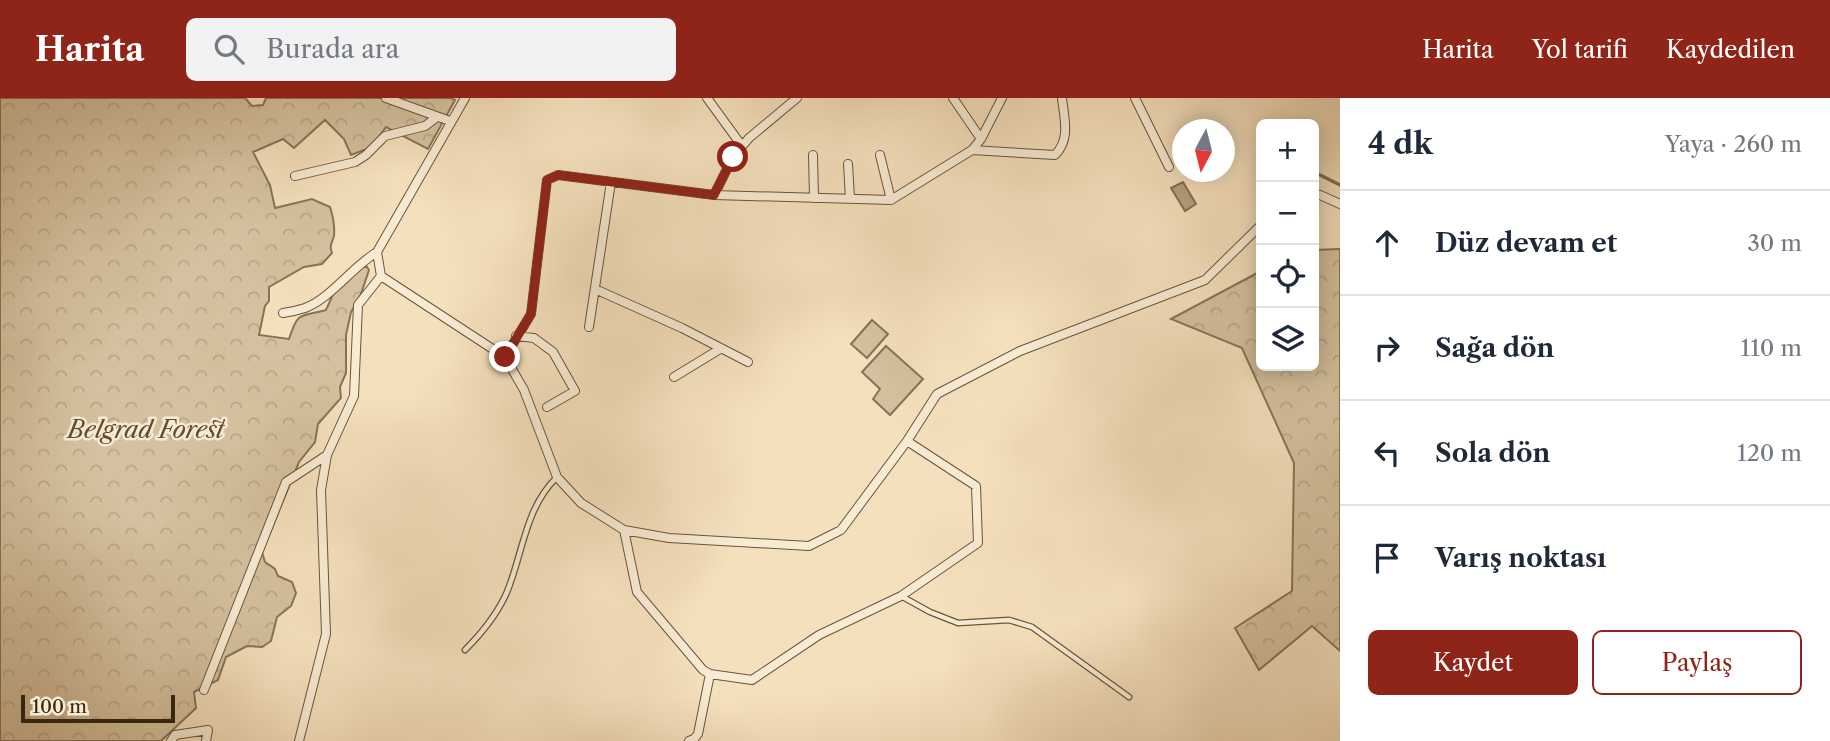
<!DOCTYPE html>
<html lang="tr">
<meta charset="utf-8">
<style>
:root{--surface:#fff;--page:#f2f2f3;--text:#1f2937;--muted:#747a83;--line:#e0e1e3;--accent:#8f2418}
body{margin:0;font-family:"Libre Caslon Text",serif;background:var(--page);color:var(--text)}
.controls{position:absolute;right:21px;top:21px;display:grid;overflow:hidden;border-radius:10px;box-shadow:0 4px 18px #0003}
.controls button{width:63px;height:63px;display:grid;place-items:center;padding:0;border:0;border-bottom:2px solid var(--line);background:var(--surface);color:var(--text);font:35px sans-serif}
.compass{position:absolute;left:1172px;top:21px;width:63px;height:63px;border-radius:50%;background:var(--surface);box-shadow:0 4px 18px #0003;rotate:187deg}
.scale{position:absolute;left:21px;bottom:18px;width:154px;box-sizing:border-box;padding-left:7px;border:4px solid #39270e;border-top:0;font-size:19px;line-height:24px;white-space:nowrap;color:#39270e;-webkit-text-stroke:5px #f8ebd4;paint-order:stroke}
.stop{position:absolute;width:21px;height:21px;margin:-16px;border:5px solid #8f2418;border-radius:50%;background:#fff}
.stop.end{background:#8f2418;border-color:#fff;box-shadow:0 2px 7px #0008}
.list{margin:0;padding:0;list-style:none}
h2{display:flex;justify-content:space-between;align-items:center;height:91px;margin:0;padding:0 28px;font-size:30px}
h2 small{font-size:23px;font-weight:400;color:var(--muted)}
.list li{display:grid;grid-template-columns:46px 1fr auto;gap:21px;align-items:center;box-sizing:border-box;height:105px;padding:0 28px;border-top:2px solid var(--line)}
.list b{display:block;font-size:26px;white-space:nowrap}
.list em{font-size:23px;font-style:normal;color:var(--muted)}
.actions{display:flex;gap:14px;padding:21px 28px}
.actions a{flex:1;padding:16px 0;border:2px solid var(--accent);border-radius:10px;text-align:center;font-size:24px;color:var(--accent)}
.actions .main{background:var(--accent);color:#fff}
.icon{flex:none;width:38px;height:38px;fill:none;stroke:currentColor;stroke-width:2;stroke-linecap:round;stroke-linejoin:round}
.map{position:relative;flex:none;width:1340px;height:643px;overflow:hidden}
header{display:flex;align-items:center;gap:42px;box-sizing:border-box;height:98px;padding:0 35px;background:var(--accent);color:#fff}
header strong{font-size:33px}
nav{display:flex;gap:38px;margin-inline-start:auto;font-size:24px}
.search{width:490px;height:63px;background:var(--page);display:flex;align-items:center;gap:18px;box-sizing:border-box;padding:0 24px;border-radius:10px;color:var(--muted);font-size:26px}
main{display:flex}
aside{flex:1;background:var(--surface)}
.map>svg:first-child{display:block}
.forest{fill:url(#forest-crowns);stroke:#877456;stroke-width:2}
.garden{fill:#d5c19f;stroke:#877456;stroke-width:2}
.water{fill:#b5a182;stroke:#837054;stroke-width:2}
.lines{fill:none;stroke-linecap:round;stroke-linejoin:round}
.stream{stroke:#837054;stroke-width:3.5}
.service-casing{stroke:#68553a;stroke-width:7}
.minor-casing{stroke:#68553a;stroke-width:10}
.service{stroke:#f8ebd4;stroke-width:4.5}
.minor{stroke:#f8ebd4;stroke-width:8}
.route{stroke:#8f2418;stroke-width:9}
.labels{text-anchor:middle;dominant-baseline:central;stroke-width:5;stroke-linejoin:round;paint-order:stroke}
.park-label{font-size:24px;font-style:italic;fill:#604e32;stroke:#f8ebd4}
</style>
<header>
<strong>Harita</strong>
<div class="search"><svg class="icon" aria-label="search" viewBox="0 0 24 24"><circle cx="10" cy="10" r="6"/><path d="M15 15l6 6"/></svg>Burada ara</div>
<nav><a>Harita</a><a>Yol tarifi</a><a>Kaydedilen</a></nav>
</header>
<main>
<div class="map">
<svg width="1340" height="643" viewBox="0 0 1340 643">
<defs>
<pattern id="forest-crowns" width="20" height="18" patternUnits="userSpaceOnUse" patternTransform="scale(1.75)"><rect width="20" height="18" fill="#d5c19f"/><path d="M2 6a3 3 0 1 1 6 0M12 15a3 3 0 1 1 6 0" fill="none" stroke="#b8a688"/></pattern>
</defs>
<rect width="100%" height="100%" fill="#f5e0bd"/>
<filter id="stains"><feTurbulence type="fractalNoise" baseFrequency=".00286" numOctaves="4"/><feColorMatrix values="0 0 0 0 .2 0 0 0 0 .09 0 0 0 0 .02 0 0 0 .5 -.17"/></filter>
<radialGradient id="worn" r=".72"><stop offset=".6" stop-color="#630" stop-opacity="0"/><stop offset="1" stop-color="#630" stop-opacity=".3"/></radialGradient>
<path class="forest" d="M 0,0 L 245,0 L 252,8 L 263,7 L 266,0 L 451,0 L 455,2 L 428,51 L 386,29 L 372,49 L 351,57 L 344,41 L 325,22 L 294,50 L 283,41 L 253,54 L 270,87 L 275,110 L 312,101 L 330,109 C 333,118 335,127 334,138 C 332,145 329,147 332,155 L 322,166 L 304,169 L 269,189 L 269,203 L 265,208 L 259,237 L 289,241 C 298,213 299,219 326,212 L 334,194 L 363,169 L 367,169 L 369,172 L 361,196 L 351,214 L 346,237 L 346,275 L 340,289 L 341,300 L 318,326 L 315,344 L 299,364 L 262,454 L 265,464 L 275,471 L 278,478 L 292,484 L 296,495 L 291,508 L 277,519 L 271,543 L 262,549 L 247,548 L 226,559 L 218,582 L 194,594 L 196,610 L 161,643 L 0,643 Z
M 1340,151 L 1340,553 L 1312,528 L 1259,572 L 1235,530 L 1292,493 L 1294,365 L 1242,250 L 1171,221 L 1261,173 L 1261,268 L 1314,268 L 1314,152 Z"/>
<path class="garden" d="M 872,222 L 888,236 L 867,260 L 851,246 Z
M 886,248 L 923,281 L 890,317 L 873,301 L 880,291 L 862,274 Z"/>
<path class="water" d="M 1183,84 L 1196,106 L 1185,113 L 1171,90 Z"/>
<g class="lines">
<path class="stream" d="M 1314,74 L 1340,87"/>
<defs>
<path id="service" d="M 901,498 L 930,514 L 958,525 L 1009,522 L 1032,529 L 1129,599
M 465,552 C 483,534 497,517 507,494 C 523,455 525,411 556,380"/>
<path id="minor" d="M 386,0 L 450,23
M 465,0 L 377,154 L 381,178 L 505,259 L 524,292 L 557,379 L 581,405 L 624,432 L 669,440 L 809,448 L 841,432 L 907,343 L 937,296 L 1020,253 L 1205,182 L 1261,127
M 707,0 L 742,48
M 797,0 L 749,40 L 733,59 L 714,97 L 891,102 L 972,52 L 981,41 L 1002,0
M 953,0 L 981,41
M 1135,0 L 1169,69
M 972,52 L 1055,57 C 1071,41 1064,20 1062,0
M 813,57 L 814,100
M 880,57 L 891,102
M 848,66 L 850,101
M 295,78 L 355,64 L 366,57 L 385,38 L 425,28 L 437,19
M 1314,96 L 1320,97 L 1340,106
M 595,191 L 682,230 L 748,264
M 283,215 C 290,214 299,212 305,210 C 331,200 352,169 377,154
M 589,229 L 611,84
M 516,238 L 534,240 L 553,254 L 575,293 L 547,309
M 505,259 L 531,216 L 547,82 L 558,77 L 714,97
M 674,279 L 720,251
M 624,432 L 637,494 L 703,572 L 710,576 L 752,582 L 819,537 L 901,498 L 978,445 L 976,388 L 907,343
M 204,592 L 286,384 L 327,357
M 171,643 L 175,637 L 208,632 L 206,643
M 299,643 L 326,536 L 321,392 L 327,357 L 354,298 L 358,207 L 381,178
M 689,643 L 694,641 L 698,636 L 710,576"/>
</defs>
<use href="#service" class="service-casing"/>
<use href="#minor" class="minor-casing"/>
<use href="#service" class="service"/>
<use href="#minor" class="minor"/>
</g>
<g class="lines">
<path class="route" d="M 505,259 L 531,216 L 547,82 L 558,77 L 714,97 L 733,59"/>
</g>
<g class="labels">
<g class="park-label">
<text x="146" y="331">Belgrad Forest</text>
</g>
</g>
<rect width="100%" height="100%" filter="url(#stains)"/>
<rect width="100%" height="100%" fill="url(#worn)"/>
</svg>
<div class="controls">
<button>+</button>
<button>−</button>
<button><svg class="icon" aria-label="locate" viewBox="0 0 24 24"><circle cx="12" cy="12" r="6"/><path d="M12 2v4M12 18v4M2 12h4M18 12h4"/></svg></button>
<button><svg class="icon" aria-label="layers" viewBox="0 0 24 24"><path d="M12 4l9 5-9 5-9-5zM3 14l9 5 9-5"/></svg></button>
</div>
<svg class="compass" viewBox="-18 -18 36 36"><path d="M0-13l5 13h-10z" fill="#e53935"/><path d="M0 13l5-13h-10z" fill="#747a83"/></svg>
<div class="scale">100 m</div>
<div class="stop" style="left:733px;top:59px"></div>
<div class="stop end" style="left:505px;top:259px"></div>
</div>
<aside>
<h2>4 dk<small>Yaya · 260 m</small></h2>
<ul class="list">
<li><svg class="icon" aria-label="ahead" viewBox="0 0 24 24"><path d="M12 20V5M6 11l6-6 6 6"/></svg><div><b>Düz devam et</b></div><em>30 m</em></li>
<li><svg class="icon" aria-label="right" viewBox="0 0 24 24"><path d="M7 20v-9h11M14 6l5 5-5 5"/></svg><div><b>Sağa dön</b></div><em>110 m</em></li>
<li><svg class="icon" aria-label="left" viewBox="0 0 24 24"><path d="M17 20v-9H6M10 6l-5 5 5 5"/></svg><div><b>Sola dön</b></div><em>120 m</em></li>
<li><svg class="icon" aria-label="arrive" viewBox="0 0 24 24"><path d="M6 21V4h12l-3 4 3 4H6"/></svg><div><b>Varış noktası</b></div></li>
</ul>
<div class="actions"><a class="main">Kaydet</a><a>Paylaş</a></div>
</aside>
</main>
